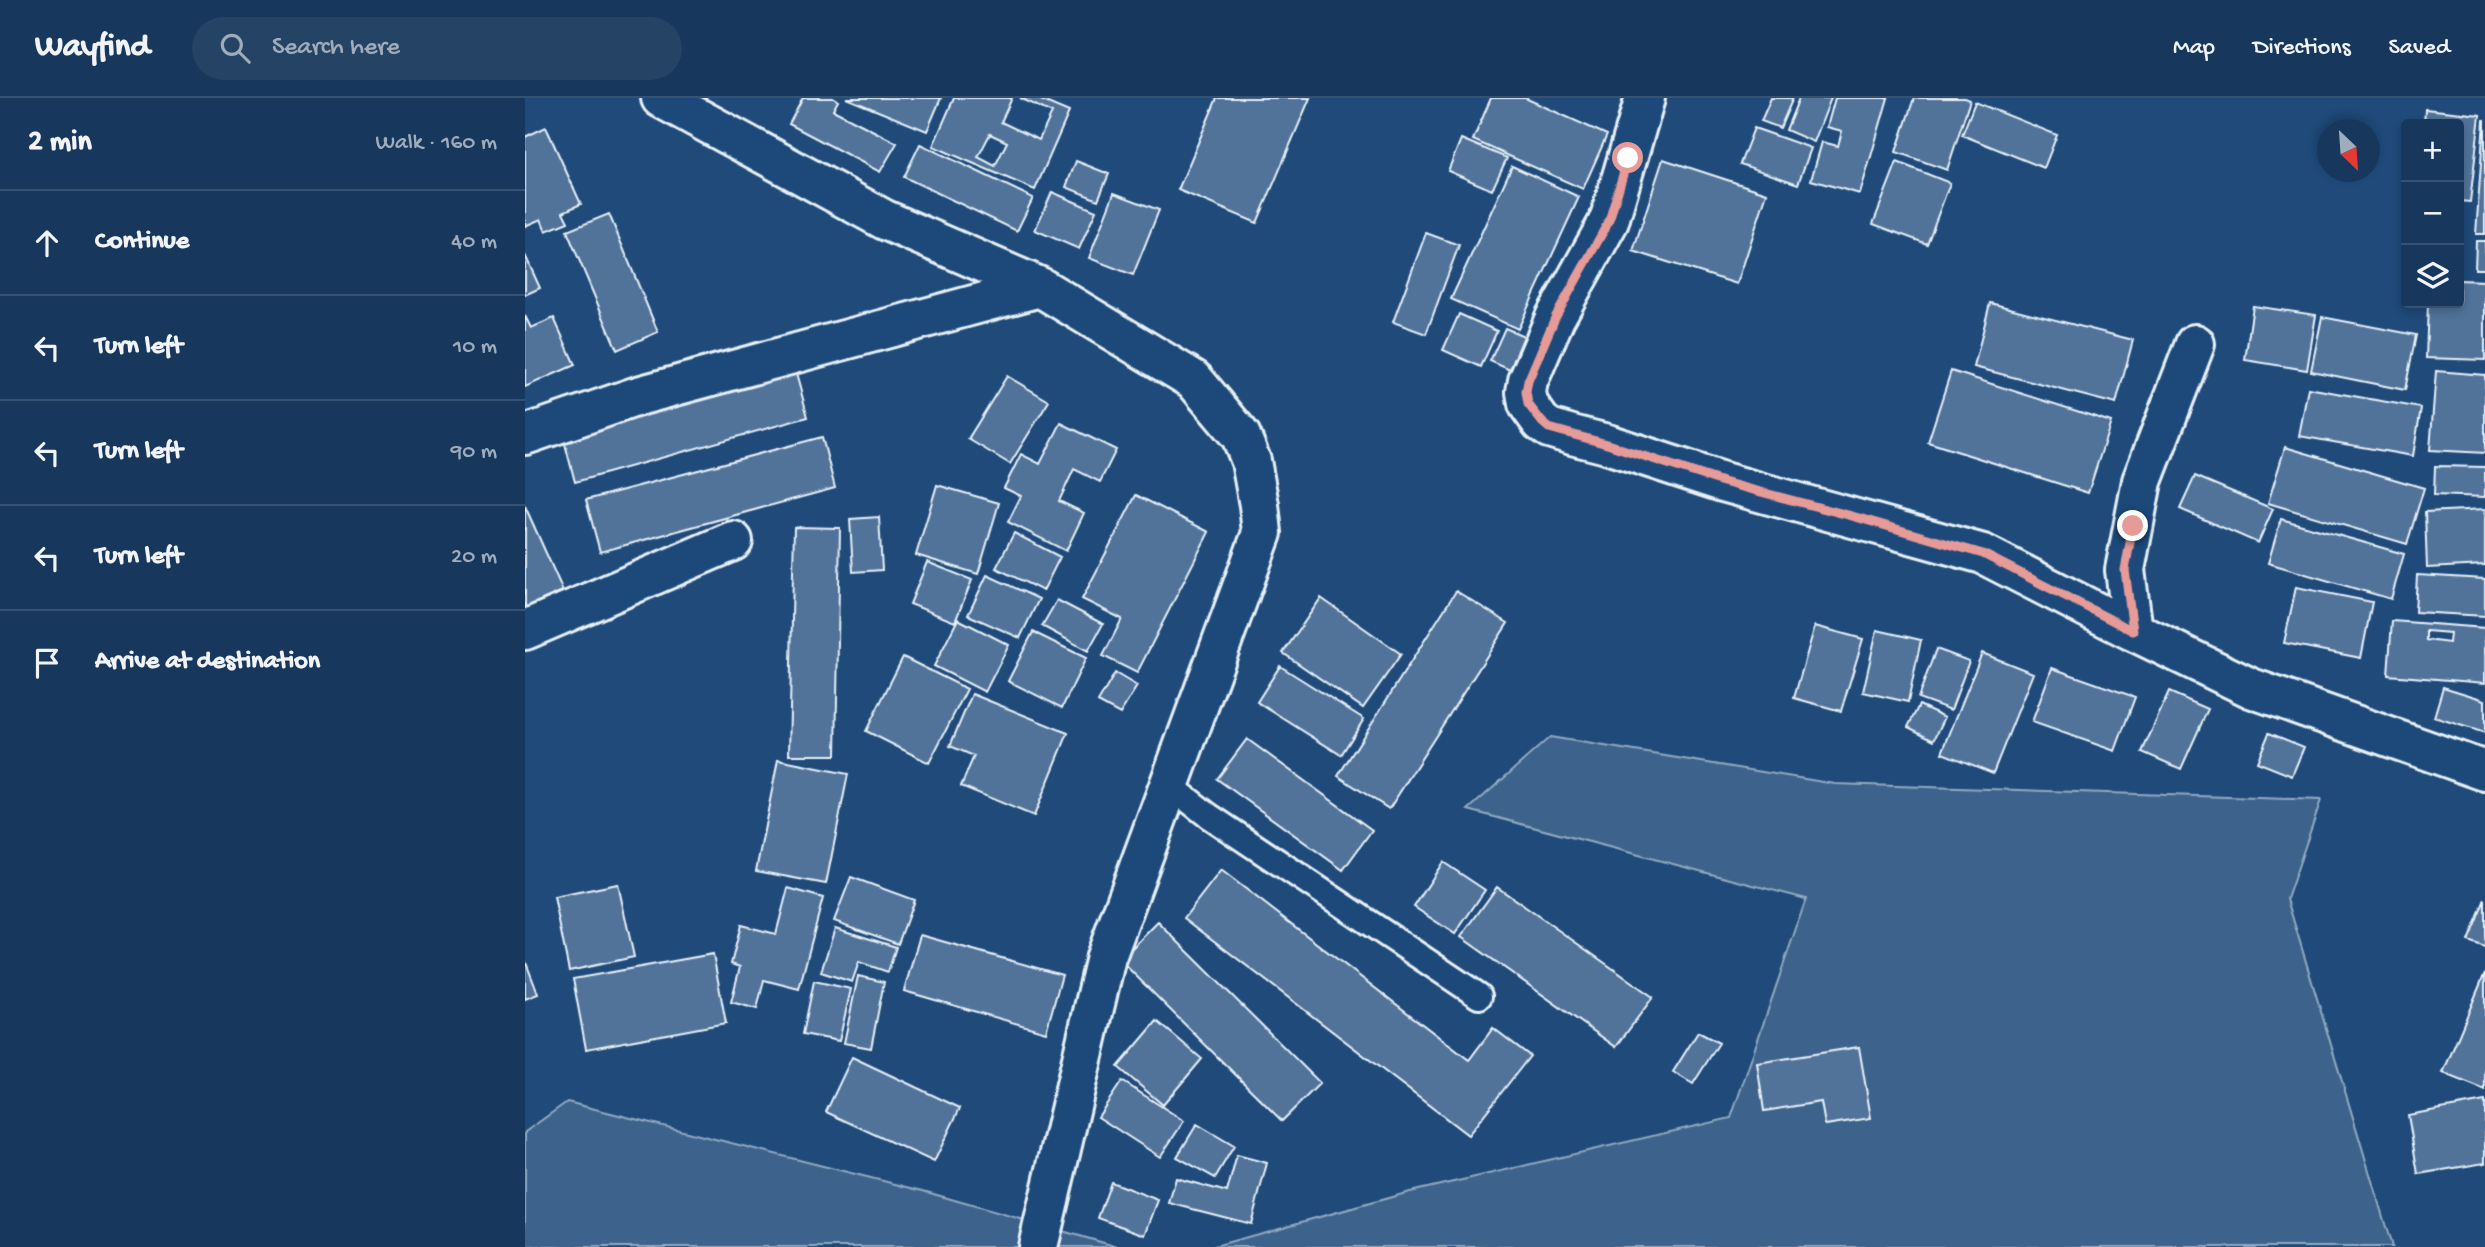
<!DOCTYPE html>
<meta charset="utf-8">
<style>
:root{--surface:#17385c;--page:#244365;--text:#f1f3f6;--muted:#9eacbb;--line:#365272}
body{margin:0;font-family:"Gochi Hand",sans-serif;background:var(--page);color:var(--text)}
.controls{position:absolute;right:21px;top:21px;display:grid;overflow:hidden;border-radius:7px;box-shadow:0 4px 10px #0003}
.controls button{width:63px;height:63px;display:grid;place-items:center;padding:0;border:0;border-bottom:2px solid var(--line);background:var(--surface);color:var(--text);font:35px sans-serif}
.compass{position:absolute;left:1792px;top:21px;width:63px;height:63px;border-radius:50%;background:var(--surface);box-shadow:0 4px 10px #0003;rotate:155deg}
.stop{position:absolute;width:21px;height:21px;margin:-16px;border:5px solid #e69b98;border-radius:50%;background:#fff}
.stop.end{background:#e69b98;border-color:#fff;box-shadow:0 2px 7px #0008}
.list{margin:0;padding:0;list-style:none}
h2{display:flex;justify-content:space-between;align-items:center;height:91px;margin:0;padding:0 28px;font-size:30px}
h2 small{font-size:23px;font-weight:400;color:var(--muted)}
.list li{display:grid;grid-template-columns:46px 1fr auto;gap:21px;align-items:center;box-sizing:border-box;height:105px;padding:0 28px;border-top:2px solid var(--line)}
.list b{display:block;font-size:26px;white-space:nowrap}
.list em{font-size:23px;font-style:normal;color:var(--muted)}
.icon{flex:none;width:38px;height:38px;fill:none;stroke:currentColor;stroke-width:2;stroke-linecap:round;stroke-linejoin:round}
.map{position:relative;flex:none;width:1960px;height:1149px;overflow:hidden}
header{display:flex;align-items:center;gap:42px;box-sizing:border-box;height:98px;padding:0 35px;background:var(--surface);border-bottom:2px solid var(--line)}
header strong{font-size:33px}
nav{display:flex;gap:38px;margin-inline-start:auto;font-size:24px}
.search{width:490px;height:63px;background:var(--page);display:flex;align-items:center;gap:18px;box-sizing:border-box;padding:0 24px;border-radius:38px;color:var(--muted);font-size:26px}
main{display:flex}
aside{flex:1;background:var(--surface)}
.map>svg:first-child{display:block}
.green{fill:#3c628c;stroke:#92aac2;stroke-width:2}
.building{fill:#517399;stroke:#e8f1f8;stroke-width:2;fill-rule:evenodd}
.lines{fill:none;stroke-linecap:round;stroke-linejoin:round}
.service-casing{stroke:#e8f1f8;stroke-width:30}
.minor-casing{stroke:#e8f1f8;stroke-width:44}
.service{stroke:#1f4a7a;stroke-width:24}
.minor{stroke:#1f4a7a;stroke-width:38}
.route{stroke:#e69b98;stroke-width:9}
</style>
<header>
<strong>Wayfind</strong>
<div class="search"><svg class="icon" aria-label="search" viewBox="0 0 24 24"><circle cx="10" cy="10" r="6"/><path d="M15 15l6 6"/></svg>Search here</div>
<nav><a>Map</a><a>Directions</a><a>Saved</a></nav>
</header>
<main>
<aside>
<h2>2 min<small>Walk · 160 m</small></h2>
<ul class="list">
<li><svg class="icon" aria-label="ahead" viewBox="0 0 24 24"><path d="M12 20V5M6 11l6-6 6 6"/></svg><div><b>Continue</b></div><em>40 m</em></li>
<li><svg class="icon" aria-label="left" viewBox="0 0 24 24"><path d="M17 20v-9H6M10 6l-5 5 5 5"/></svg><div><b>Turn left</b></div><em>10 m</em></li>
<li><svg class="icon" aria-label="left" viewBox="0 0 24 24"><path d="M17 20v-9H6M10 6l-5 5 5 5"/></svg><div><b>Turn left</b></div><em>90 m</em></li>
<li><svg class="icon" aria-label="left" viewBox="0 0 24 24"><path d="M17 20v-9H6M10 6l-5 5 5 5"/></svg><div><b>Turn left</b></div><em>20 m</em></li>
<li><svg class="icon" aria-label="arrive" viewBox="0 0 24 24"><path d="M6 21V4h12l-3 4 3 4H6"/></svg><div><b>Arrive at destination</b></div></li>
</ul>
</aside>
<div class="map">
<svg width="1960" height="1149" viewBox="0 0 1960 1149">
<rect width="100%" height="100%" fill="#1f4a7a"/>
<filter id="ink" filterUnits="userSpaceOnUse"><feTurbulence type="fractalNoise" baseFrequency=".0143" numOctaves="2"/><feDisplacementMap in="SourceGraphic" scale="14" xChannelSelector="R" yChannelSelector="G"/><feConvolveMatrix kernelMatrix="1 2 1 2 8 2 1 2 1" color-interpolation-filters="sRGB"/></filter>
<g filter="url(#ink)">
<path class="green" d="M 1025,639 L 1310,686 L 1796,702 L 1762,801 L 1867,1149 L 686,1149 L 885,1094 L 1206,1020 L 1281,801 L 943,712 Z
M 42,1004 L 398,1093 L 593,1149 L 0,1149 L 0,1034 Z"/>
<path class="building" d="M 278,0 L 308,0 L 313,3 L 308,12 L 372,45 L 355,74 L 264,26 Z
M 321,0 L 416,0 L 402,33 Z
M 429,0 L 487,0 L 476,24 L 514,42 L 527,15 L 495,0 L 511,0 L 544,14 L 510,92 L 408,48 ZM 465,36 L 482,44 L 470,68 L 453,59 Z
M 692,0 L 785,0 L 732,125 L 653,92 Z
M 966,0 L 1000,0 L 1082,37 L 1058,91 L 948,42 Z
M 1246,0 L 1268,0 L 1255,30 L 1236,23 Z
M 1274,0 L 1306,0 L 1289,44 L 1261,32 Z
M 1310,0 L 1363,0 L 1335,96 L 1286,82 L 1297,44 L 1313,48 L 1317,33 L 1302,29 Z
M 1389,0 L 1440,0 L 1445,2 L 1422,72 L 1371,54 Z
M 1450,4 L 1532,37 L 1519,70 L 1437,37 Z
M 1900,11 L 1955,17 L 1945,104 L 1934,103 L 1934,26 L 1899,26 Z
M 1959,22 L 1960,22 L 1960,136 L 1951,136 Z
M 21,29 L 56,106 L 38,114 L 43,124 L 21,133 L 16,121 L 0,128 L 0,39 Z
M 1229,30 L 1286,50 L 1273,86 L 1215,66 Z
M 936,41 L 982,60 L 967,92 L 923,73 Z
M 395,46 L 508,100 L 492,133 L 379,79 Z
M 1138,61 L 1242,95 L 1212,186 L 1108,153 Z
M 551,63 L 584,76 L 573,102 L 541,89 Z
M 1372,64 L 1425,85 L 1402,146 L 1348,126 Z
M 987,68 L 1054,99 L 993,231 L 926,201 Z
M 527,94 L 571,113 L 554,151 L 510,132 Z
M 589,95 L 634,112 L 608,177 L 564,160 Z
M 84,116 L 133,234 L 92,252 L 42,133 Z
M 901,135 L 934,147 L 901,236 L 868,224 Z
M 1951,143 L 1960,143 L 1960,171 L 1950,171 Z
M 0,157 L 15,190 L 0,197 Z
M 1934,182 L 1960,183 L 1960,262 L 1901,260 L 1903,205 L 1934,205 Z
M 1465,205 L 1608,242 L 1591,306 L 1449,269 Z
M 1728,208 L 1791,217 L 1782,272 L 1720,262 Z
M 934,216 L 972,233 L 956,269 L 918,252 Z
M 0,218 L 6,230 L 29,220 L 50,267 L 0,289 Z
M 1797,219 L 1891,237 L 1880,292 L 1786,273 Z
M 980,230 L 999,238 L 985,272 L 965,263 Z
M 270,272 L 283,319 L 50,384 L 38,338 Z
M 1426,273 L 1586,324 L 1563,395 L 1403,344 Z
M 1911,273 L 1960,277 L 1960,355 L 1905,352 Z
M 482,278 L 524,303 L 485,366 L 443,341 Z
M 1783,290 L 1896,310 L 1888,358 L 1774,338 Z
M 536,325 L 591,352 L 575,384 L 549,371 L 534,403 L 559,415 L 541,453 L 483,424 L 496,398 L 479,390 L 496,356 L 515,366 Z
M 297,339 L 310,390 L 75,454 L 61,402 Z
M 1760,349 L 1899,390 L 1882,446 L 1743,405 Z
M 1910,368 L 1960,369 L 1960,399 L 1909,397 Z
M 1670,378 L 1748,411 L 1733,445 L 1655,411 Z
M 412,387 L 474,405 L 453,476 L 391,457 Z
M 611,397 L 684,434 L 612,575 L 578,558 L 597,521 L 557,501 Z
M 0,408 L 38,493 L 0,510 Z
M 1960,411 L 1960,467 L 1902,470 L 1900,414 Z
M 354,419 L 357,472 L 328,474 L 325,421 Z
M 1756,421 L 1879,456 L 1866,501 L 1743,465 Z
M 269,429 L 315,430 L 311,657 L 264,657 Z
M 489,435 L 535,459 L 518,493 L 471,470 Z
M 402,464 L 447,482 L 430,524 L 385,506 Z
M 462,477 L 514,501 L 495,540 L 443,517 Z
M 1892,477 L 1960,481 L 1960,518 L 1890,514 Z
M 1771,489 L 1847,504 L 1836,560 L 1759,545 Z
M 931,493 L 983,525 L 864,711 L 813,678 Z
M 796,500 L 876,556 L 838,610 L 758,555 Z
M 532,502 L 578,526 L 563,553 L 517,528 Z
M 433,521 L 484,547 L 460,594 L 409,568 Z
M 1867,523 L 1960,530 L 1960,585 L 1863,577 ZM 1901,533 L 1925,535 L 1924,545 L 1901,542 Z
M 1290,528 L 1338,541 L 1316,613 L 1269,600 Z
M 1352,532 L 1396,542 L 1383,604 L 1338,594 Z
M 508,534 L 561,560 L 537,610 L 483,583 Z
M 1411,551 L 1444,563 L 1426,612 L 1393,600 Z
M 1457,555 L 1508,575 L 1468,675 L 1417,655 Z
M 378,559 L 442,591 L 404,665 L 341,633 Z
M 755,568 L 839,621 L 816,657 L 732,604 Z
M 1527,570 L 1610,599 L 1590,653 L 1507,624 Z
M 590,575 L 612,588 L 595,616 L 573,604 Z
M 1918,589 L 1960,602 L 1960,635 L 1909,619 Z
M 1644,594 L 1683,611 L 1656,671 L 1617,654 Z
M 447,596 L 543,635 L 509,718 L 436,688 L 449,658 L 425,648 Z
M 1394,607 L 1420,619 L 1409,642 L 1383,629 Z
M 1744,635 L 1779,649 L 1767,678 L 1732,664 Z
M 722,641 L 847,732 L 818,772 L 692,681 Z
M 253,662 L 323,676 L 301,786 L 231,773 Z
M 918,764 L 960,792 L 930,836 L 889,809 Z
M 696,772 L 944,962 L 968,930 L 1005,958 L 943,1037 L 659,820 Z
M 326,779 L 389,802 L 373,846 L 309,823 Z
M 93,786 L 109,859 L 44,873 L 29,799 Z
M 972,789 L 1128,899 L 1091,949 L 936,839 Z
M 263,790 L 298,800 L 274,891 L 239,882 L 232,911 L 206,904 L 215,869 L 206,866 L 216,827 L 251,836 Z
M 1960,801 L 1960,849 L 1943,843 Z
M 633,824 L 795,985 L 757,1023 L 595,862 Z
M 310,830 L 371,849 L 363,874 L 334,864 L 327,884 L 296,874 Z
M 395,837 L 537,877 L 521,934 L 379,893 Z
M 188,856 L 201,925 L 61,951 L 48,881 Z
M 0,862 L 13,896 L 0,901 Z
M 1960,875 L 1960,992 L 1918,975 Z
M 333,878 L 359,884 L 346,950 L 319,945 Z
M 289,883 L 326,891 L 314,943 L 278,936 Z
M 632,923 L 677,961 L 638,1007 L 593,969 Z
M 1173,934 L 1194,945 L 1168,986 L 1148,974 Z
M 1334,949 L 1346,1020 L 1300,1027 L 1296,1004 L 1239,1013 L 1232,965 Z
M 327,959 L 435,1010 L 409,1064 L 301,1014 Z
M 597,983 L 659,1023 L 635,1059 L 573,1019 Z
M 1960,1003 L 1960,1065 L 1893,1076 L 1883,1017 Z
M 672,1026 L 709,1048 L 690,1080 L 652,1059 Z
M 712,1057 L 742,1065 L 726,1126 L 644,1105 L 651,1080 L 702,1094 Z
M 586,1084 L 633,1102 L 620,1137 L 573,1120 Z"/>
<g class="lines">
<defs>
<path id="service" d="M 644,687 L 684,718 L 954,898"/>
<path id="minor" d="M 136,0 L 360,122 L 515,189 L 669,282 L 716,338 L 726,363 L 734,407 L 737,435 L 581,859 L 513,1149
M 1120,0 L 1084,123 L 1030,220 L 1003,283 L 1001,294 L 1003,306 L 1016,324 L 1024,330 L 1047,337 L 1082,346 L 1198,384 L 1458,456 L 1608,533 L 1726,590 L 1960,673
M 0,337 L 113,298 L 515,189
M 0,532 L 208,443
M 1608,533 L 1600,472 L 1617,383 L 1670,246"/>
</defs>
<use href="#service" class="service-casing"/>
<use href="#minor" class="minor-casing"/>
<use href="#service" class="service"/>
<use href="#minor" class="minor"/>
</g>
</g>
<g class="lines" filter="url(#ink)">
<path class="route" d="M 1103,60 L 1084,123 L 1030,220 L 1003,283 L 1001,294 L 1003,306 L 1017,324 L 1024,330 L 1082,346 L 1198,384 L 1327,418 L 1458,456 L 1608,533 L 1600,472 L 1608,428"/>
</g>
</svg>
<div class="controls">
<button>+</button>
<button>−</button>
<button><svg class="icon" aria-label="layers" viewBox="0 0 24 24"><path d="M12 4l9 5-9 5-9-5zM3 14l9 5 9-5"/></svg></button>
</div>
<svg class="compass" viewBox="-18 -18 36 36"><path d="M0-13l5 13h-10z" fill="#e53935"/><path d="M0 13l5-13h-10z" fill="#9eacbb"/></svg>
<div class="stop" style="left:1103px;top:60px"></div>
<div class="stop end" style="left:1608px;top:428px"></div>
</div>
</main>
